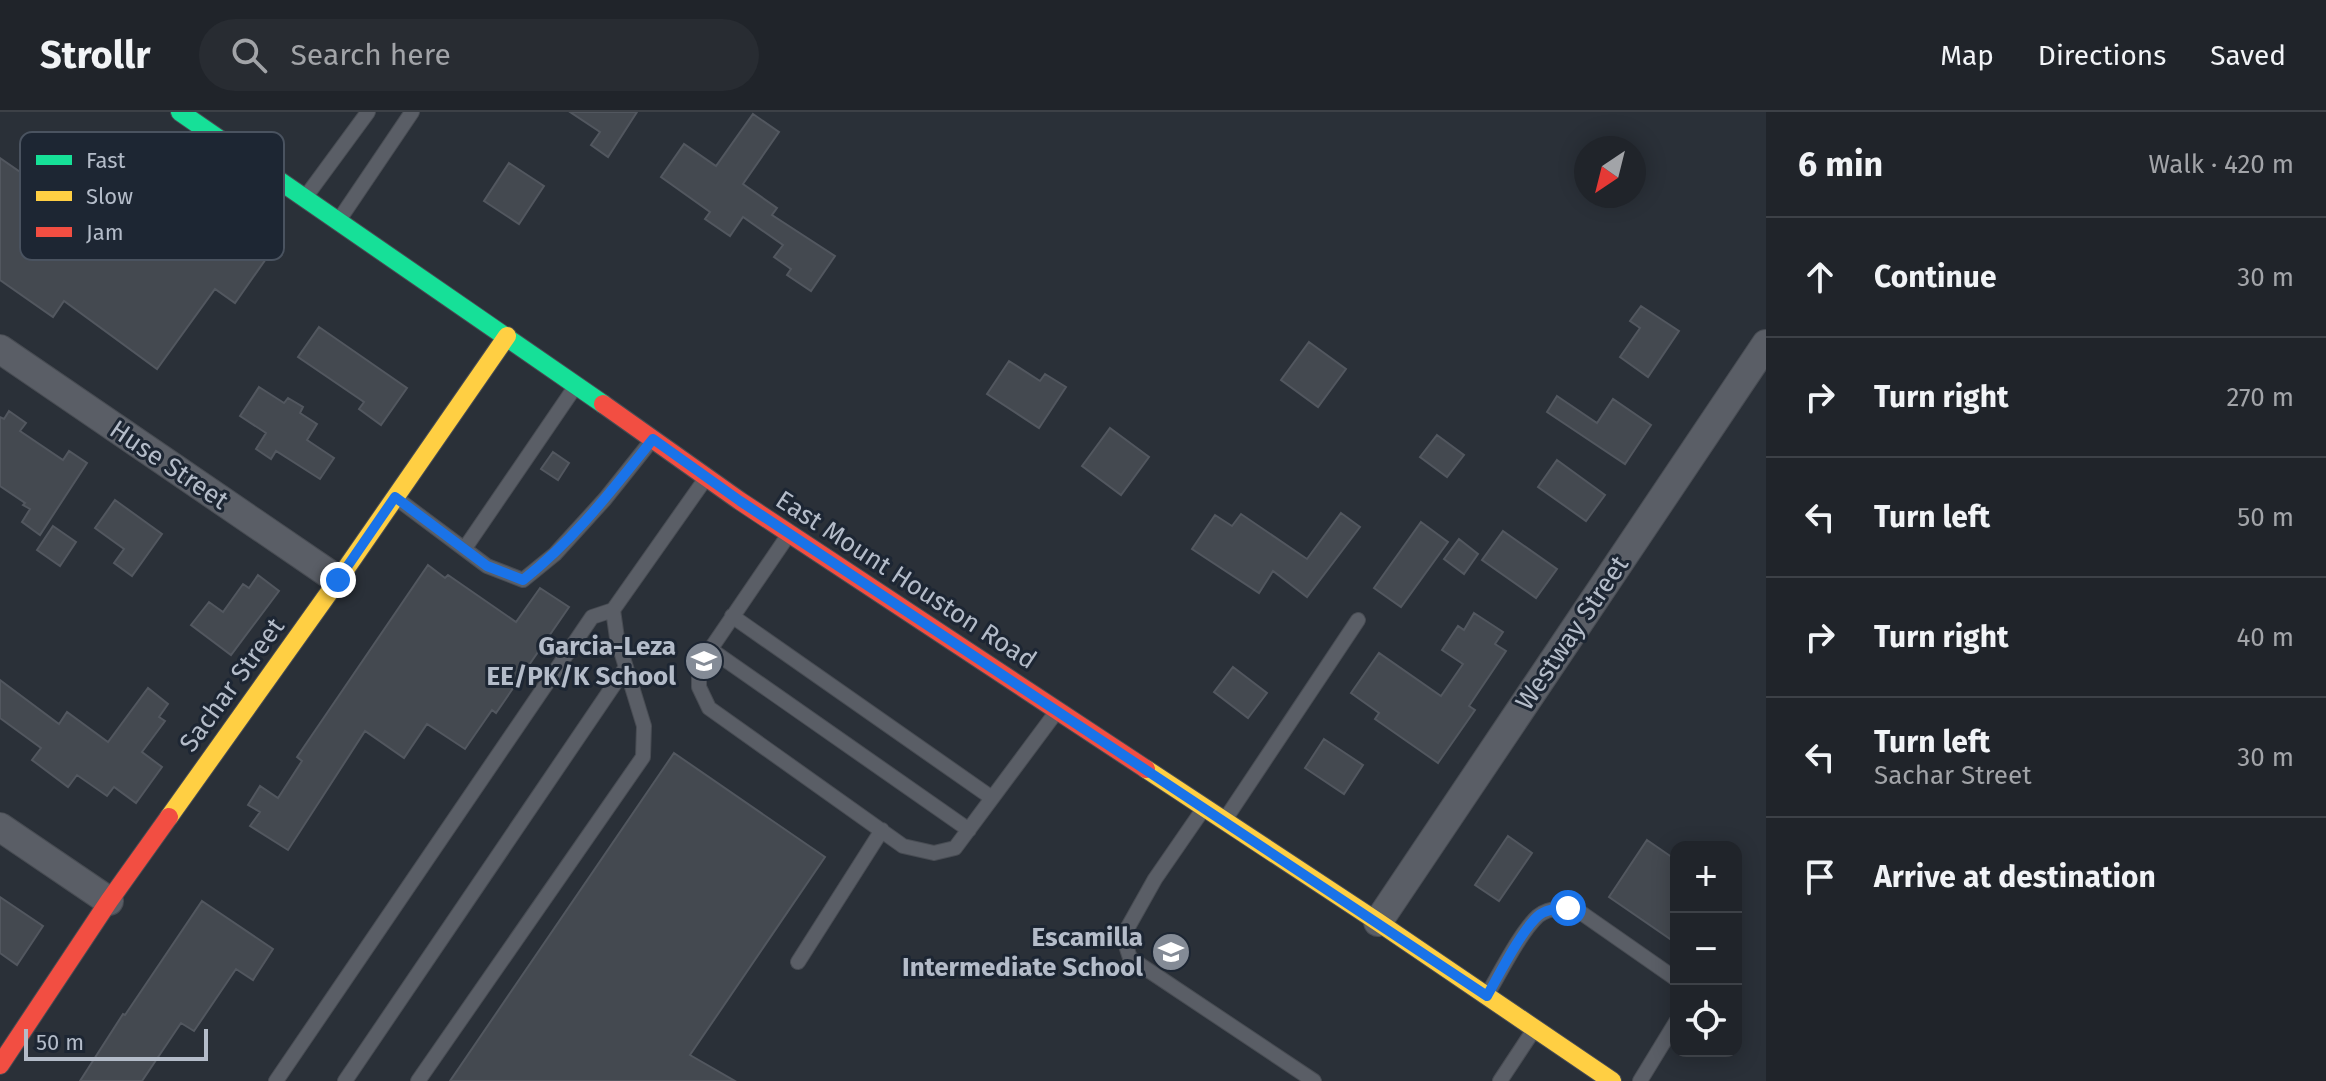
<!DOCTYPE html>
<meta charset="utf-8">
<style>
:root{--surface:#20242a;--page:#282c32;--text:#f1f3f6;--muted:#a2a4a8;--line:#3d4147}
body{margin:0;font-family:"Fira Sans",sans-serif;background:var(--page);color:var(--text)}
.controls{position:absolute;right:24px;bottom:24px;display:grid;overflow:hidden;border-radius:16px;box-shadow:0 4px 20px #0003}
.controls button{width:72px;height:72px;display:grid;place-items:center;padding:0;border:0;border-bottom:2px solid var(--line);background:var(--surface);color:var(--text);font:40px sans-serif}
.compass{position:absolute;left:1574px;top:24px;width:72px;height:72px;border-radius:50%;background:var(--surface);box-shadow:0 4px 20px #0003;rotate:215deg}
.scale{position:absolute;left:24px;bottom:20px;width:184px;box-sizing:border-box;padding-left:8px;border:4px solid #b4bcc9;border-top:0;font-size:22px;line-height:28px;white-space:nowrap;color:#b4bcc9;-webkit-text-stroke:6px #1d2633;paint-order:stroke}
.stop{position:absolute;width:24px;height:24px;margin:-18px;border:6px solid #1a73e8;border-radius:50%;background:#fff}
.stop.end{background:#1a73e8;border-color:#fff;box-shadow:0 2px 8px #0008}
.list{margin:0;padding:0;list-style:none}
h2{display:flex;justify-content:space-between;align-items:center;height:104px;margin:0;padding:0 32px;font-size:34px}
h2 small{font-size:26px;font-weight:400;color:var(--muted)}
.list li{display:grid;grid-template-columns:52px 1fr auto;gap:24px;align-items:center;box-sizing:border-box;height:120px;padding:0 32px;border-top:2px solid var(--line)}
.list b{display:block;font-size:30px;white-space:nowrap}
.list p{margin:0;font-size:26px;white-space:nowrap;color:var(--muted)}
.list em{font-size:26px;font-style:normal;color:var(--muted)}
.icon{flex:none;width:44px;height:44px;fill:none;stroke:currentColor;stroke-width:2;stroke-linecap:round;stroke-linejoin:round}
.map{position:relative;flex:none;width:1766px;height:969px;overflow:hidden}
header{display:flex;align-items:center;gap:48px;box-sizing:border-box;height:112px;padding:0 40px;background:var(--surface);border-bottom:2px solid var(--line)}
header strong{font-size:38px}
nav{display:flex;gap:44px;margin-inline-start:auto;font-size:28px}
.search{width:560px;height:72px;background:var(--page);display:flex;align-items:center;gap:20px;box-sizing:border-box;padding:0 28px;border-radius:44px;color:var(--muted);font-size:30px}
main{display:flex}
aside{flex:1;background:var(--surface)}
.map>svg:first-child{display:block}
.building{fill:#444950;stroke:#52575f;stroke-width:2}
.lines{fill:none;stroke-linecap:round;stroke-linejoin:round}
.lane-casing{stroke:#484c53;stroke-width:16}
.street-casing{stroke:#484c53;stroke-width:30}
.fast-casing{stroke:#484c53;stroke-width:20}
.slow-casing{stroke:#484c53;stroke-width:20}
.jam-casing{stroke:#484c53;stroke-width:20}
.lane{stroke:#5a5e66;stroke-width:14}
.street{stroke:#5a5e66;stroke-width:28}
.fast{stroke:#16e098;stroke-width:18}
.slow{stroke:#ffcf43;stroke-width:18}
.jam{stroke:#f24e42;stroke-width:18}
.route{stroke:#1a73e8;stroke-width:10}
.labels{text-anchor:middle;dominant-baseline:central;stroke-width:6;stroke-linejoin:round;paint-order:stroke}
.street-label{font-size:26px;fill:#b4bcc9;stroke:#1d2633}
.poi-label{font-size:26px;font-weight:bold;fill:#b4bcc9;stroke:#1d2633;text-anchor:end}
.key{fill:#1d2633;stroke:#4a5360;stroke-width:2}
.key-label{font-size:22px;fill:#b4bcc9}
</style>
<header>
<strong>Strollr</strong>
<div class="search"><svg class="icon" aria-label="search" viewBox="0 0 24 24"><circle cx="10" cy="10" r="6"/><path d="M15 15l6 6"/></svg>Search here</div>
<nav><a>Map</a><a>Directions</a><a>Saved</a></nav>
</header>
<main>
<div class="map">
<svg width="1766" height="969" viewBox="0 0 1766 969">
<rect width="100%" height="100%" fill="#2a3038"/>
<path class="building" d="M 570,0 L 637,0 L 608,45 L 591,33 L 600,20 Z
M 753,2 L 779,20 L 743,72 L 777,96 L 772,103 L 835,144 L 811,179 L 787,163 L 791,157 L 774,145 L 783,133 L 743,105 L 730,124 L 705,107 L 710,100 L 661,65 L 684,32 L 716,54 Z
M 0,46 L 136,140 L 183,69 L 257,121 L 249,131 L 268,144 L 235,191 L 215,177 L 157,257 L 64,189 L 53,205 L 0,168 Z
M 509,51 L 544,74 L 519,112 L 484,89 Z
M 1641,194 L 1679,219 L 1648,265 L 1620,245 L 1640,216 L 1630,209 Z
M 319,215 L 407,276 L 381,313 L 359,297 L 364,290 L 298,245 Z
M 1309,230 L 1346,257 L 1318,295 L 1281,268 Z
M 1009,249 L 1040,269 L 1045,262 L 1066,275 L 1039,316 L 987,282 Z
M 259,275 L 284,291 L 288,286 L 303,295 L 300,301 L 317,312 L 307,328 L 334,346 L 320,367 L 276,339 L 271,347 L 256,337 L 266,321 L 240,304 Z
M 1557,284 L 1597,311 L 1613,287 L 1651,313 L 1625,352 L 1547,300 Z
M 9,299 L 26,311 L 20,319 L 63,348 L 69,339 L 87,351 L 40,423 L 22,410 L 30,397 L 23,393 L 25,391 L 0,374 L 0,305 L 4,307 Z
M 1110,316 L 1149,345 L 1121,383 L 1082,354 Z
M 1437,323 L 1464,343 L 1447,365 L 1420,345 Z
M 553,340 L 569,351 L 558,368 L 541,357 Z
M 1557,348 L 1605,383 L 1586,409 L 1538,375 Z
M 115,388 L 162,422 L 132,464 L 114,451 L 124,437 L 95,416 Z
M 1341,401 L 1360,415 L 1307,485 L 1273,459 L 1259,481 L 1192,437 L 1215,403 L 1232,414 L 1241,402 L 1307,447 Z
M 1421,410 L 1448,430 L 1401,495 L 1374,476 Z
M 53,414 L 76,430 L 60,454 L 37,438 Z
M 1503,419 L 1557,457 L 1536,486 L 1482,448 Z
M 1459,427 L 1478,442 L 1464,462 L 1444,447 Z
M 428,453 L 445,466 L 448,463 L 516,510 L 540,476 L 569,495 L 496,601 L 492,598 L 465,637 L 427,612 L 404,646 L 365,619 L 288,738 L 250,714 L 260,700 L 248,693 L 260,674 L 278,686 L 302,649 L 297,645 Z
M 258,463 L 279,479 L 231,543 L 191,513 L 209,490 L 223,500 L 243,472 L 249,476 Z
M 1474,501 L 1503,520 L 1495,532 L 1506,539 L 1469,594 L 1475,598 L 1438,651 L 1375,607 L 1379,601 L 1351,581 L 1379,541 L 1441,584 L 1463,552 L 1442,538 L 1458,514 L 1464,518 Z
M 1233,555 L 1267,581 L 1248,606 L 1214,580 Z
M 0,568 L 59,612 L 67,600 L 108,630 L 148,576 L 168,592 L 159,605 L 165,609 L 142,640 L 162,655 L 136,691 L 114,675 L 107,684 L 77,663 L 68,675 L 32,648 L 41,636 L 0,606 Z
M 1324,627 L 1363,653 L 1344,682 L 1305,656 Z
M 674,641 L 825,745 L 690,943 L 735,969 L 450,969 Z
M 1508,724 L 1532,741 L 1499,789 L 1475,773 Z
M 1647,728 L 1676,748 L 1676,831 L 1609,785 Z
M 0,785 L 43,814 L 17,853 L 0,841 Z
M 202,789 L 273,837 L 253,868 L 236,857 L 194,919 L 181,911 L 142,969 L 80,969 L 123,902 L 125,903 Z"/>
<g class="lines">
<defs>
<path id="lane" d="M 307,83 L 368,0
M 339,108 L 412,0
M 396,386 L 487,454 L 523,468 L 555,442 L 605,387 L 652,328
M 789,422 L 699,554 L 699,575 L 709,596 L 903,734 L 934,741 L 955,736 L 1057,599
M 465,436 L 575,275
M 732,504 L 992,686
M 710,537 L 969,718
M 1204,696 L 1155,767 L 1123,824 L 1130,846 L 1314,969
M 1224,709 L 1358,508
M 798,850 L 882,718
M 1487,883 C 1499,863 1521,819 1538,804 C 1551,794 1566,796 1580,800 L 1676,867
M 276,969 L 592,505 L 613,498 L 706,366
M 345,969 L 626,555
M 418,969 L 643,645 L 644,614 L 617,526 L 613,498
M 1500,969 L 1533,919
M 1640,969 L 1676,910"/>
<path id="street" d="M 0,237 L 338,468
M 0,715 L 109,789
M 1378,810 L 1766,232"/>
<path id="fast" d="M 180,0 L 603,292"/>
<path id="slow" d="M 1146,657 L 1378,810 L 1612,969
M 169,705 L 338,468 L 507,224"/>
<path id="jam" d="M 603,292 L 740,389 L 1146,657
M 0,953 L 109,789 L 169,705"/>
</defs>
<use href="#lane" class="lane-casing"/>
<use href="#street" class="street-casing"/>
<use href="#fast" class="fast-casing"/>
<use href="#slow" class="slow-casing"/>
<use href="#jam" class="jam-casing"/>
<use href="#lane" class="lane"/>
<use href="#street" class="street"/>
<use href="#fast" class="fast"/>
<use href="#slow" class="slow"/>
<use href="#jam" class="jam"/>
</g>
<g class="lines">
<path class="route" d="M 338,468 L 395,385 L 487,454 L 523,468 C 575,427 612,378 653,327 L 740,389 L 1487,884 C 1499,863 1521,819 1538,804 C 1546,797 1558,796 1568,796"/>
</g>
<defs>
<symbol id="school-disc" viewBox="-11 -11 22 22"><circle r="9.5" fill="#848b96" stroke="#1d2633"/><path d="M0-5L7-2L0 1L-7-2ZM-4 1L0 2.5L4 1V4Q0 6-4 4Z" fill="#fff"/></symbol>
</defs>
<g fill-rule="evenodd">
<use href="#school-disc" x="682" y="527" width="44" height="44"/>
<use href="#school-disc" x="1149" y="818" width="44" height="44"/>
</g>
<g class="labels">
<g class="street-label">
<text transform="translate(169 353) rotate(34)">Huse Street</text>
<text transform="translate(906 468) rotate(33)">East Mount Houston Road</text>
<text transform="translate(1572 521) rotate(-56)">Westway Street</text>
<text transform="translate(232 573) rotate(-54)">Sachar Street</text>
</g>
<g class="poi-label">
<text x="676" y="534">Garcia-Leza<tspan x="676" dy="30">EE/PK/K School</tspan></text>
<text x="1143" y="825">Escamilla<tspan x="1143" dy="30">Intermediate School</tspan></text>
</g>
</g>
<rect x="20" y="20" width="264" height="128" rx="12" class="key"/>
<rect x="36" y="43" width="36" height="10" fill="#16e098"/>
<rect x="36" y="79" width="36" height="10" fill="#ffcf43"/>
<rect x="36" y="115" width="36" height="10" fill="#f24e42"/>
<g class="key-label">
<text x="86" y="56">Fast</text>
<text x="86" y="92">Slow</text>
<text x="86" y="128">Jam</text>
</g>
</svg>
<div class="controls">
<button>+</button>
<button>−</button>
<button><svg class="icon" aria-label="locate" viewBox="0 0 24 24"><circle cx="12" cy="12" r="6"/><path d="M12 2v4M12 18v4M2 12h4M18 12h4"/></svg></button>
</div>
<svg class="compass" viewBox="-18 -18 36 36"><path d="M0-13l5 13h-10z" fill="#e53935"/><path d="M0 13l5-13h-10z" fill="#a2a4a8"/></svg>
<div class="scale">50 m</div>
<div class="stop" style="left:1568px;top:796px"></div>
<div class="stop end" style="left:338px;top:468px"></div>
</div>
<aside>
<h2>6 min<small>Walk · 420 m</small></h2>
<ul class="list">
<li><svg class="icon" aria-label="ahead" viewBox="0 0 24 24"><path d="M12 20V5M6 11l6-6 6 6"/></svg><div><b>Continue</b></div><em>30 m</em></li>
<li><svg class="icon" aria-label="right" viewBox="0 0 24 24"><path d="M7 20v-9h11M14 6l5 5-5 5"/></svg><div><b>Turn right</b></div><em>270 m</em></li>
<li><svg class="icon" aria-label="left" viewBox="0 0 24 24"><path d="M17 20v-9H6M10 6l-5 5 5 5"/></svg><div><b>Turn left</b></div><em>50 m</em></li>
<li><svg class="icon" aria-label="right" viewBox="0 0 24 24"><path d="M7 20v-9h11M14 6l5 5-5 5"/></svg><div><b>Turn right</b></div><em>40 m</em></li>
<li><svg class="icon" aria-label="left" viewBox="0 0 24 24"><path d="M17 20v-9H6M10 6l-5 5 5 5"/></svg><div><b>Turn left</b><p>Sachar Street</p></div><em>30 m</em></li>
<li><svg class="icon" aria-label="arrive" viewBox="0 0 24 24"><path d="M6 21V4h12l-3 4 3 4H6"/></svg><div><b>Arrive at destination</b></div></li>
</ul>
</aside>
</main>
